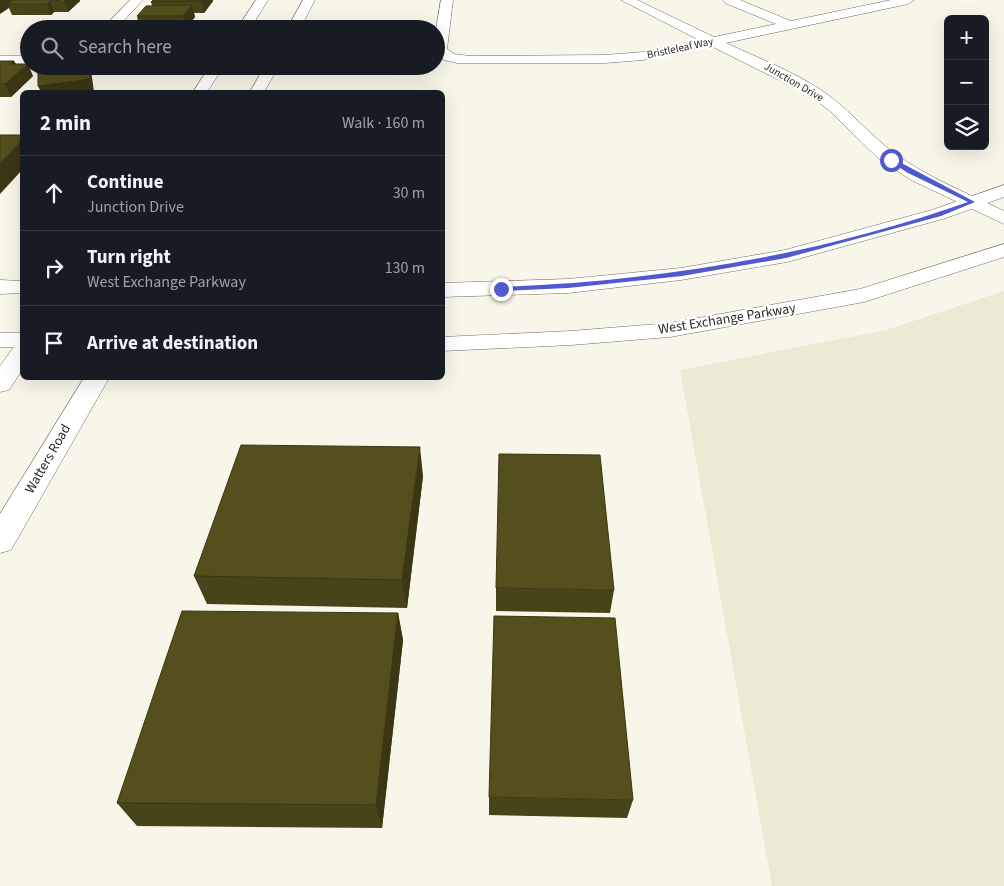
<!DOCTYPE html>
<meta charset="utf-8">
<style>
:root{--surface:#171b24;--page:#242831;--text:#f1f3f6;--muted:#9ea1a6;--line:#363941}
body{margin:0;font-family:"Source Sans 3",sans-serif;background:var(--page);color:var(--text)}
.controls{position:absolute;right:15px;top:15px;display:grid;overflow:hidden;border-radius:8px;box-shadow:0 5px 20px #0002}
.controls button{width:45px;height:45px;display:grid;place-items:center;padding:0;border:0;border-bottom:1px solid var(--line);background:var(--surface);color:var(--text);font:25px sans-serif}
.stop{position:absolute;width:15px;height:15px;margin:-11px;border:4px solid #5059cf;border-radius:50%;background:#fff}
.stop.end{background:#5059cf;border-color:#fff;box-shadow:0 1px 5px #0008}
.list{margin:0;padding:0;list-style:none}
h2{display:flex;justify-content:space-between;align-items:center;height:65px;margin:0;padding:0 20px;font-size:21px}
h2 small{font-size:16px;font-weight:400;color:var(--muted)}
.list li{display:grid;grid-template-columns:32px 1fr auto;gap:15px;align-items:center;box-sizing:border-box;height:75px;padding:0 20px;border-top:1px solid var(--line)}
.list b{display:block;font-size:19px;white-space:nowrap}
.list p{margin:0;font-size:16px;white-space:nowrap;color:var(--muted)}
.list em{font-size:16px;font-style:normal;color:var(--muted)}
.icon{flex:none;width:28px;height:28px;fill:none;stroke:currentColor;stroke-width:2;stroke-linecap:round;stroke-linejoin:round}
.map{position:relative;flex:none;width:1004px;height:886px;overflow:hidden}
.search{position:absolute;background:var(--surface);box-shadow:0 5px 20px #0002;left:20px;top:20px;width:425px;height:55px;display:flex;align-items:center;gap:12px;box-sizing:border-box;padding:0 18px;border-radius:28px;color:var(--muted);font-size:19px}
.panel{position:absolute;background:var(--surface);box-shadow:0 5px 20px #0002;left:20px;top:90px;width:425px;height:290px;border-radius:8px}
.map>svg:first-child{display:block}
.built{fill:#ecead5}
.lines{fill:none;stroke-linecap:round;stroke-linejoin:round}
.minor-casing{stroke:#6e6d61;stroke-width:1}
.secondary-casing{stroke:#6e6d61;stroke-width:1}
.minor{fill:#fff;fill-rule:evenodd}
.secondary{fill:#fff;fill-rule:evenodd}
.wall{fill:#484419}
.shaded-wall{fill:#3b3714}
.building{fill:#544f1d;stroke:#3b3714}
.route{fill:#5059cf}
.labels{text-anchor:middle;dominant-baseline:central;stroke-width:5;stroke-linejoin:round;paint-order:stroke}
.far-street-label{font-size:11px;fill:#2b2a25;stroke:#fff}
.street-label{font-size:14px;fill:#2b2a25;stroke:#fff}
</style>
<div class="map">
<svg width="1004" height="886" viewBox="0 0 1004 886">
<rect width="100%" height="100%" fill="#f7f6e9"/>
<path class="built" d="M 1004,291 L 1004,886 L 772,886 L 680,370 L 886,330 Z"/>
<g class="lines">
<defs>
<path id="minor" d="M 130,0 L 143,0 L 116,29 L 102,29 Z
M 441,0 L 453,0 L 447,49 L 454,54 L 470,56 L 605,55 L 643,52 L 699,40 L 621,0 L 637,0 L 714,37 L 776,24 L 725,3 L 723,0 L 740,0 L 791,21 L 891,0 L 914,0 L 908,4 L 726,43 C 756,57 790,70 818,88 C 845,105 865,130 890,150 C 924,176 965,192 1004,211 L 1004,224 L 911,180 L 878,158 L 830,111 L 807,94 L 711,46 L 643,60 L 605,63 L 457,63 L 444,60 L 436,54 L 436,29 Z
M 0,56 L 29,56 L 29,64 L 0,64 Z"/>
<path id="secondary" d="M 256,0 L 268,0 L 250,29 L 237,29 Z
M 303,0 L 315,0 L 300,29 L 287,29 Z
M 210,66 L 224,66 L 207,92 L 193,92 Z
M 265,66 L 279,66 L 264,92 L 250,92 Z
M 1004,185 L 1004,197 L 946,218 L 787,262 L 681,280 L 568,293 L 442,297 L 442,283 L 568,279 L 681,268 L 785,250 L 932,210 Z
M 1004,244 L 1004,257 L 864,302 L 670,337 L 571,345 L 442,351 L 442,337 L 571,331 L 670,323 L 860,289 Z
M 0,280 L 22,281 L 22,293 L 0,294 Z
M 0,333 L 22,333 L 22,370 L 9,390 L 0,392 L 0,366 L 14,347 L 0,347 Z
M 84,378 L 109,378 L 11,550 L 0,553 L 0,514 Z"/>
</defs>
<use href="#minor" class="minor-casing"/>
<use href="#secondary" class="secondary-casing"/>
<use href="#minor" class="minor"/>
<use href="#secondary" class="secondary"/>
</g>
<path class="wall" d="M 0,0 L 80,1 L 68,12 L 54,12 L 51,15 L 12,15 L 9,8 Z
M 153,0 L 213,0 L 213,1 L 204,13 L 194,13 L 195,17 L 190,23 L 130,27 L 138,21 L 137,16 L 152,6 L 151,2 Z
M 0,61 L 14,61 L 16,64 L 33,76 L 11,97 L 0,97 Z
M 98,66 L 157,66 L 148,72 Z
M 423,476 L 407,608 L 207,604 L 194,576 Z
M 496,588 L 614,590 L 610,613 L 496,611 Z
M 398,613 L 403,640 L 382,828 L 137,826 L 117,803 Z
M 489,797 L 633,800 L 627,818 L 489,815 Z"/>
<path class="shaded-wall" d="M 0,0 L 19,0 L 8,4 L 9,8 L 0,14 Z
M 64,0 L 80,0 L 80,1 L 68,12 L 64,1 Z
M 202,0 L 213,0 L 213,1 L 204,13 L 201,1 Z
M 50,1 L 54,12 L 51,15 L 47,4 Z
M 192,5 L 195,17 L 190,23 L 191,29 L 182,29 L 186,25 L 183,16 Z
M 14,61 L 19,72 L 28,64 L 33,76 L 11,97 L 5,84 L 10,64 Z
M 88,66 L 90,66 L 91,70 L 94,92 L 41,92 L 38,86 Z
M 146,66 L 157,66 L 148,72 Z
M 22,140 L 22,170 L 0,194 L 0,163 Z
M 420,447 L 423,476 L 407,608 L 402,580 Z
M 398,613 L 403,640 L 382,828 L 376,805 Z"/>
<path class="building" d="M 13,0 L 64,0 L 50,1 L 47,4 L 8,4 Z
M 153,0 L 202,0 L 201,1 L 151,2 Z
M 192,5 L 183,16 L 137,16 L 146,6 Z
M 137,21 L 189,21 L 182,29 L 122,29 L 124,27 L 130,27 Z
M 0,61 L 14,61 L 10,64 L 28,64 L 5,84 L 0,84 Z
M 38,66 L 88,66 L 90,79 L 38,86 Z
M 0,135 L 22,135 L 22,140 L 0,163 Z
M 241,445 L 420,447 L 402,580 L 194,576 Z
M 499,454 L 600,455 L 614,590 L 496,588 Z
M 182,611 L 398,613 L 376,805 L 117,803 Z
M 494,616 L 615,618 L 633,800 L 489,797 Z"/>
<path class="route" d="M 889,158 L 892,158 L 975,202 L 941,216 L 786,258 L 682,276 L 568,288 L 501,291 L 498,289 L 501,287 C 660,281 818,255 968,202 L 908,173 L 889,161 Z"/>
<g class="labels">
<g class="far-street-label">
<text transform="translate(680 48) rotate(-12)">Bristleleaf Way</text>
<text transform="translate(794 82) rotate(30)">Junction Drive</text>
</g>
<g class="street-label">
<text transform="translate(727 319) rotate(-9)">West Exchange Parkway</text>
<text transform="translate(48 459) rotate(-60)">Watters Road</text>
</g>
</g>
</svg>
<div class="controls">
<button>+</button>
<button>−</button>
<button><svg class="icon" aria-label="layers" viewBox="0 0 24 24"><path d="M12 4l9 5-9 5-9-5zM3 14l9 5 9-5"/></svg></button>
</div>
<div class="stop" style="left:891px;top:160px"></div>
<div class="stop end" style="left:501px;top:289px"></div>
<div class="search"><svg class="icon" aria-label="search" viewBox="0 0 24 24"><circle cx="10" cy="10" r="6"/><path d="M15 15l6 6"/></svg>Search here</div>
<section class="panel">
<h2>2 min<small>Walk · 160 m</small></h2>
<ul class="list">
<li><svg class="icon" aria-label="ahead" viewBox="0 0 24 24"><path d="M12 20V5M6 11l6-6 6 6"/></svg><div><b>Continue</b><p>Junction Drive</p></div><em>30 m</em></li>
<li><svg class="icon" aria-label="right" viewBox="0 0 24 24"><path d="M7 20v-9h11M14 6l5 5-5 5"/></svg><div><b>Turn right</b><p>West Exchange Parkway</p></div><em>130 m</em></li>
<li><svg class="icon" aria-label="arrive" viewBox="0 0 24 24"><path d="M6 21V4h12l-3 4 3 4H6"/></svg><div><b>Arrive at destination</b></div></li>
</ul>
</section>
</div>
